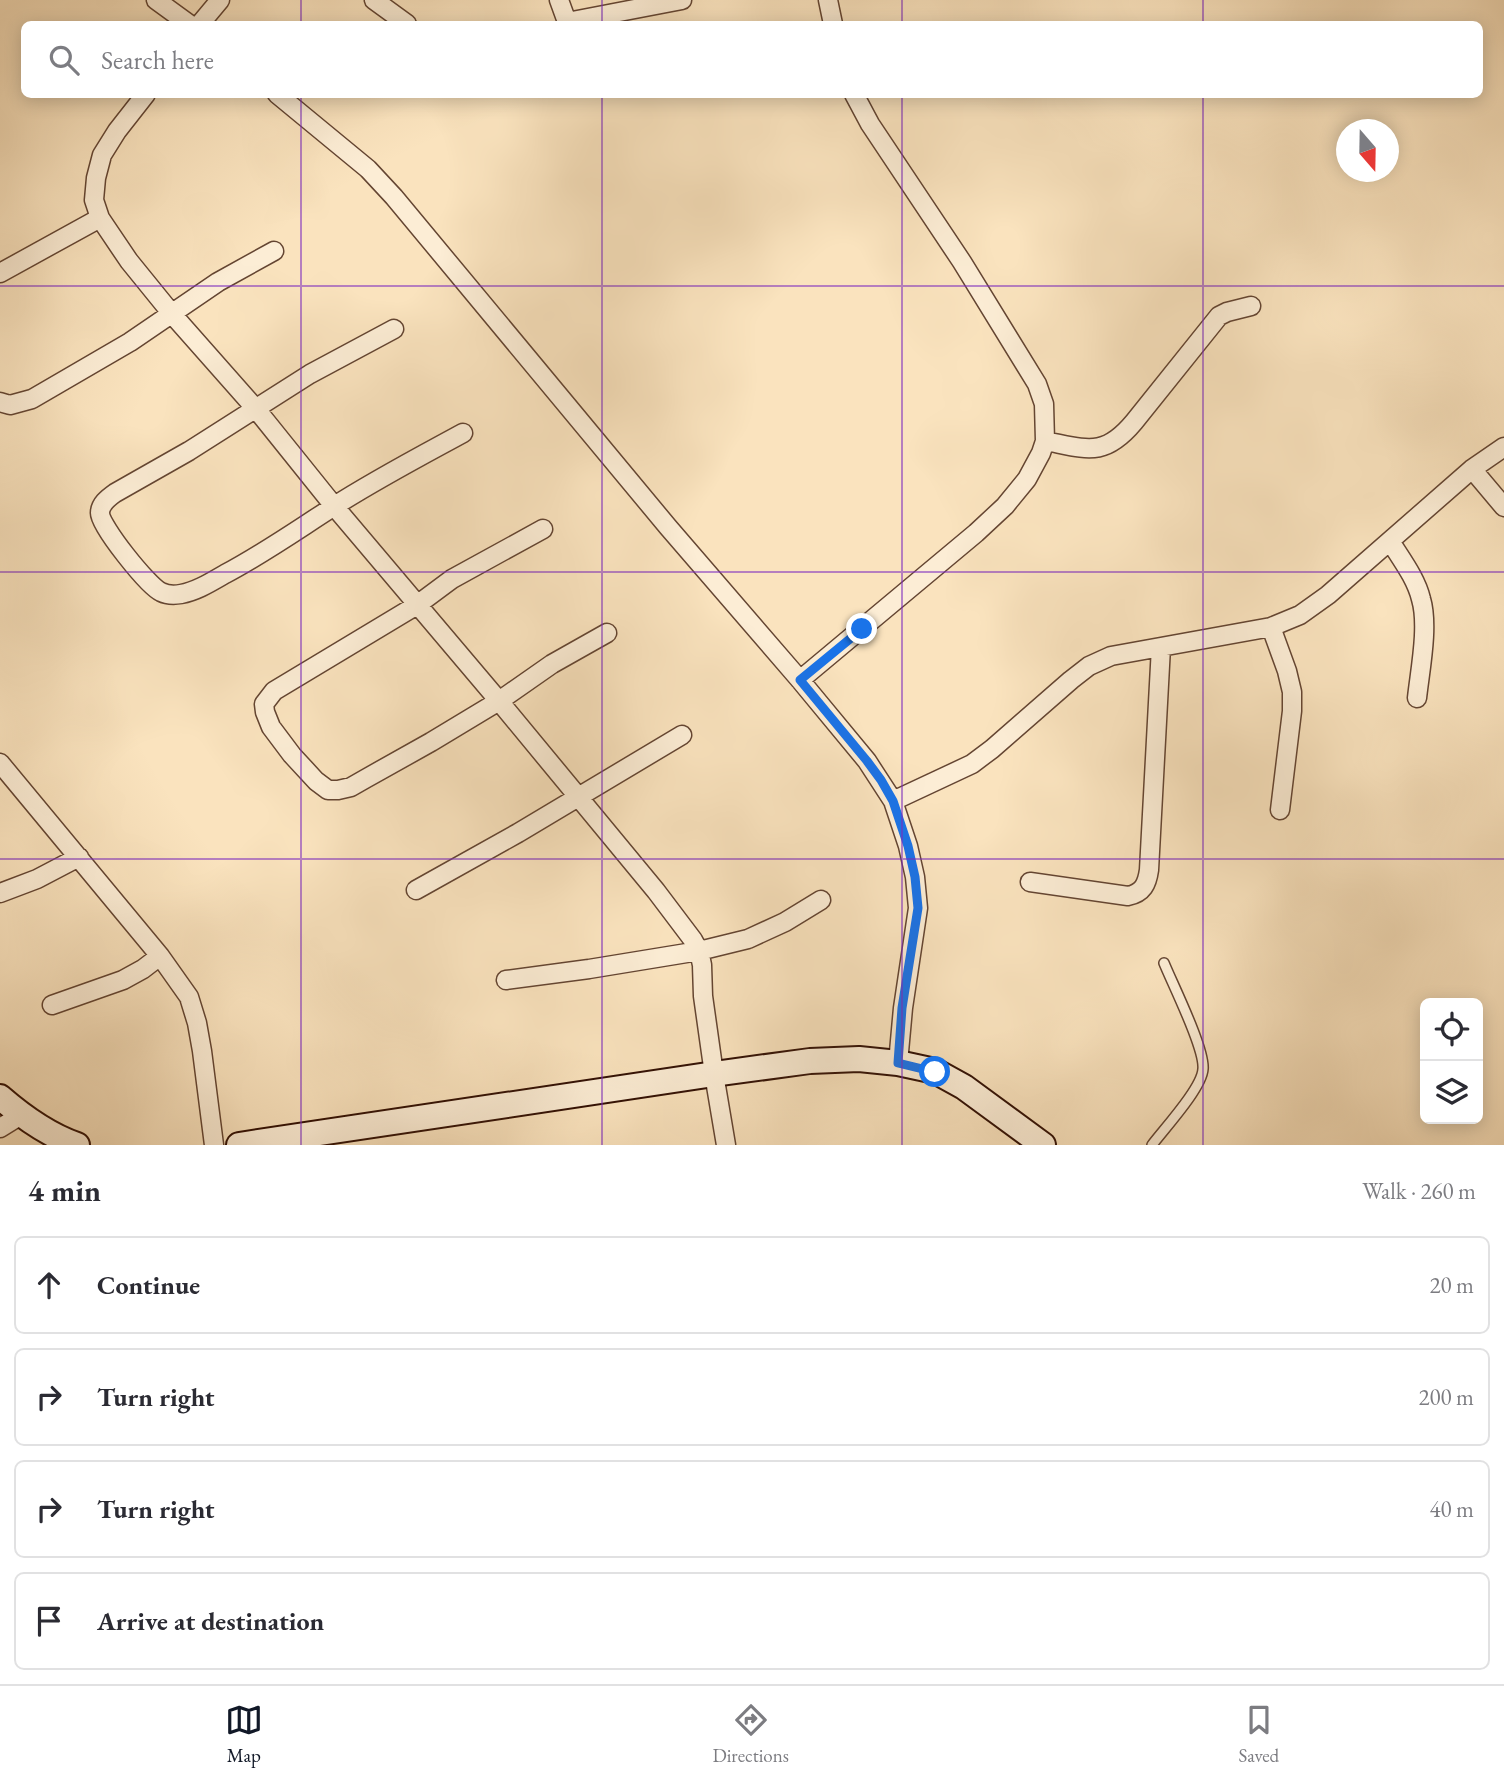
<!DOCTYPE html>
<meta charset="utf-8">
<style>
:root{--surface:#fff;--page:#f2f2f3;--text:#2b2b33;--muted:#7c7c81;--line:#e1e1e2;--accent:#111827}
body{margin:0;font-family:"EB Garamond",serif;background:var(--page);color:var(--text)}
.controls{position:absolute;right:21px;bottom:21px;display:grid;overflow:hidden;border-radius:10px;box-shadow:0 4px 18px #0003}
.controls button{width:63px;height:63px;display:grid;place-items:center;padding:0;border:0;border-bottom:2px solid var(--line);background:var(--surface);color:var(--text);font:35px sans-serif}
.compass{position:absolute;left:1336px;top:119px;width:63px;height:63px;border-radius:50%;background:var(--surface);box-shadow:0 4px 18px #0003;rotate:160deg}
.stop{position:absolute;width:21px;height:21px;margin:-16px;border:5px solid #1a73e8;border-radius:50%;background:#fff}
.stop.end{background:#1a73e8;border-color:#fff;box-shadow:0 2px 7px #0008}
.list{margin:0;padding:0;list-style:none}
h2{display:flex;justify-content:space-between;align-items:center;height:91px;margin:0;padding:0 28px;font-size:30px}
h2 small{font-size:23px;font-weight:400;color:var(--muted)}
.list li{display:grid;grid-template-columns:46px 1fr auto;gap:21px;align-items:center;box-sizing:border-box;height:98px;margin:0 14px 14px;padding:0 14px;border:2px solid var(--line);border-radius:10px}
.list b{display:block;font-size:26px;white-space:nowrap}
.list em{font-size:23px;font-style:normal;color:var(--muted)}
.icon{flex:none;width:38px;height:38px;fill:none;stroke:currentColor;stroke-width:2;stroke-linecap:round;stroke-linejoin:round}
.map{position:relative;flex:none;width:1504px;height:1145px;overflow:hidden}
.search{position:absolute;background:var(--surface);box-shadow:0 4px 18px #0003;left:21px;right:21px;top:21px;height:77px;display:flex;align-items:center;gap:18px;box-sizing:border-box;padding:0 24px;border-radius:10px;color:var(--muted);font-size:26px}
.sheet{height:539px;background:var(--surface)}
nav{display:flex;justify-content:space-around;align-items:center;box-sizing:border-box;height:98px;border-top:2px solid var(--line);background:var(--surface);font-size:19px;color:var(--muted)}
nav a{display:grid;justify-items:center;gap:4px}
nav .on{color:var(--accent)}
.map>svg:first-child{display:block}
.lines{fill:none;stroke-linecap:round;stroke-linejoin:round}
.lane-casing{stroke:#644532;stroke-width:12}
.street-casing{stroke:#644532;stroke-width:21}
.secondary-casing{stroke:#321004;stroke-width:28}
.lane{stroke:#fcedd5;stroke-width:9}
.street{stroke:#fcedd5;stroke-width:18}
.secondary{stroke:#fcedd5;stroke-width:24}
.route{stroke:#1a73e8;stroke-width:9}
.grid{fill:none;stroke:#7b2cbf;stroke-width:2;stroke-opacity:0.55}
</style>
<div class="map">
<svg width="1504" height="1145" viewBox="0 0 1504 1145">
<rect width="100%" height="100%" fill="#fae3be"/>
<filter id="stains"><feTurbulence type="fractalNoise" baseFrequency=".00286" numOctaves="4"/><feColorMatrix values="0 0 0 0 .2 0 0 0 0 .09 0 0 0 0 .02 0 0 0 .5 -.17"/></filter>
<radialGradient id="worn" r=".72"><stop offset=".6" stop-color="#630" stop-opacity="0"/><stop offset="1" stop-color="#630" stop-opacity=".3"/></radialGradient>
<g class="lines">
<defs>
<path id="lane" d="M 1152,1145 C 1164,1129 1202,1088 1203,1069 C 1205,1049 1173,985 1164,963"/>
<path id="street" d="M 156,0 L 189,24
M 374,0 L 407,24
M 559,0 L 567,22 L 682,0
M 828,0 L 833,24
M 200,24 L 220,0
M 146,94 L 117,131 L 102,155 L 96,178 L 94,200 L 100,218 L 129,261 L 172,314 L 256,409 L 334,506 L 499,701 L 656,891 L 693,940 L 699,951 L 702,965 L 703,996 L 714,1074 L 726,1145
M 277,94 L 368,169 L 394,197 L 668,527 L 800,680 L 867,761 L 893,801 L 908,846 L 915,877 L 918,908 L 903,1008 L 898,1063
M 0,273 L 100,218
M 394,329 L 310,374 L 189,451 L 115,493 C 108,498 100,504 100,513 C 100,526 148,586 161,592 C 167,595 175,595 181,594 C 197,591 211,582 225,574 C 263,554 297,530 333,507 C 375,480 419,457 463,433
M 0,402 L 10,405 L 32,399 L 130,342 L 218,282 L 274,251
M 1045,441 C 1087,449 1104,458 1134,422 L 1219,316 L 1227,312 L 1251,306
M 1472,469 L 1504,507
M 543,529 L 452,579 L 417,605 L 274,691 L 264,704 L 265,712 L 271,727 L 292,755 L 316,781 L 328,790 L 338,790 L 351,787 L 365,779 L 431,742 L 499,701 L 552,664 L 607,633
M 1390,541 C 1401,559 1416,578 1421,599 C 1429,626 1420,670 1417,698
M 1271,627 L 1287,671 L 1292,692 L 1292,711 L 1280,810
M 800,680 L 976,533 L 1005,506 L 1027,479 L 1041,453 L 1045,441 L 1044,404 L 1037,384 L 962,262 L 870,124 L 854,94
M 0,763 L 160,956 L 189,997 L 197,1023 L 202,1051 L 214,1145
M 893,801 L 972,764 L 992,749 L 1071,680 L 1089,666 L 1111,656 L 1271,627 L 1300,615 L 1328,595 L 1472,469 L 1504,447
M 1030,882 L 1128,896 C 1143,893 1147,884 1149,870 L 1161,647
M 416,890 L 518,833 L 682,735
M 0,893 L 37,879 L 79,857
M 506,980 L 589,969 L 699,951 L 748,939 L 785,922 L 821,900
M 52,1005 L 123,980 L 143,969 L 160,956
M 0,1128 L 21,1115"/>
<path id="secondary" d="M 0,1097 C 23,1117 48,1135 77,1145
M 239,1145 L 714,1074 L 810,1061 L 859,1059 L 898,1063 L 935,1071 L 964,1087 L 1043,1145"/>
</defs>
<use href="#lane" class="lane-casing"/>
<use href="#street" class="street-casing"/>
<use href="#secondary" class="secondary-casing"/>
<use href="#lane" class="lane"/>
<use href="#street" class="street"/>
<use href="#secondary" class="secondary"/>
</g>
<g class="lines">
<path class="route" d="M 862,629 L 800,680 L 867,761 L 881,780 L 893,801 L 908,846 L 915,877 L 918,908 L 902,1008 L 898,1063 L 935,1072"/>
</g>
<path class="grid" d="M 301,0 L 301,24M 602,0 L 602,24M 902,0 L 902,24M 1203,0 L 1203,24M 301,94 L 301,1145M 602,94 L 602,1145M 902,94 L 902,1145M 1203,94 L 1203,1145M 0,286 L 1504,286M 0,572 L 1504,572M 0,859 L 1504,859"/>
<rect width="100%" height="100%" filter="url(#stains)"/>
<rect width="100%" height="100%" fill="url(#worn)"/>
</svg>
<div class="controls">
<button><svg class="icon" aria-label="locate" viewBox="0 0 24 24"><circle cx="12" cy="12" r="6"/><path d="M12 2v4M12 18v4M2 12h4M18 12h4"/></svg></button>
<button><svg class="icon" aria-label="layers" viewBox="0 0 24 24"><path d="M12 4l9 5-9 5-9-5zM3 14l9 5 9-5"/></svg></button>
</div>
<svg class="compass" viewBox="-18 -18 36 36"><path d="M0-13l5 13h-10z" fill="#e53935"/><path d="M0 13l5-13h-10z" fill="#7c7c81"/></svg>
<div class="stop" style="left:935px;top:1072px"></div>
<div class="stop end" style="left:862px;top:629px"></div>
<div class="search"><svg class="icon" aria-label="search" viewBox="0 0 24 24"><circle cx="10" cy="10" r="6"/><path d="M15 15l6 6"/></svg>Search here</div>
</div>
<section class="sheet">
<h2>4 min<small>Walk · 260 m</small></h2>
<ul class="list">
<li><svg class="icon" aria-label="ahead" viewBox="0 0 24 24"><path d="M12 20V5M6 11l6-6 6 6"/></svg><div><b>Continue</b></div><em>20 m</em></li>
<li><svg class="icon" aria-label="right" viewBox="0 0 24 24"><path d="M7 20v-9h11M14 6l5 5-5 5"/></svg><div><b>Turn right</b></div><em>200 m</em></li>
<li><svg class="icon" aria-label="right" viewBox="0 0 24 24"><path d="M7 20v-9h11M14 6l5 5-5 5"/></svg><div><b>Turn right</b></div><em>40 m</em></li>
<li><svg class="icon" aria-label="arrive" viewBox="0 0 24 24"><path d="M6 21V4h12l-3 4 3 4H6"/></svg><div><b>Arrive at destination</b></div></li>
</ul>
</section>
<nav>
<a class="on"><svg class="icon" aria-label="map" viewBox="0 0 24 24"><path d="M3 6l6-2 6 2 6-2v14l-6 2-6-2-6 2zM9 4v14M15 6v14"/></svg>Map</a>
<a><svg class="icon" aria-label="directions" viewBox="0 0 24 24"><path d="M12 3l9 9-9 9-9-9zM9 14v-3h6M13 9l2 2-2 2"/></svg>Directions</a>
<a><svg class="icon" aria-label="saved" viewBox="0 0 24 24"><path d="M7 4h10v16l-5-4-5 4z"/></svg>Saved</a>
</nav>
